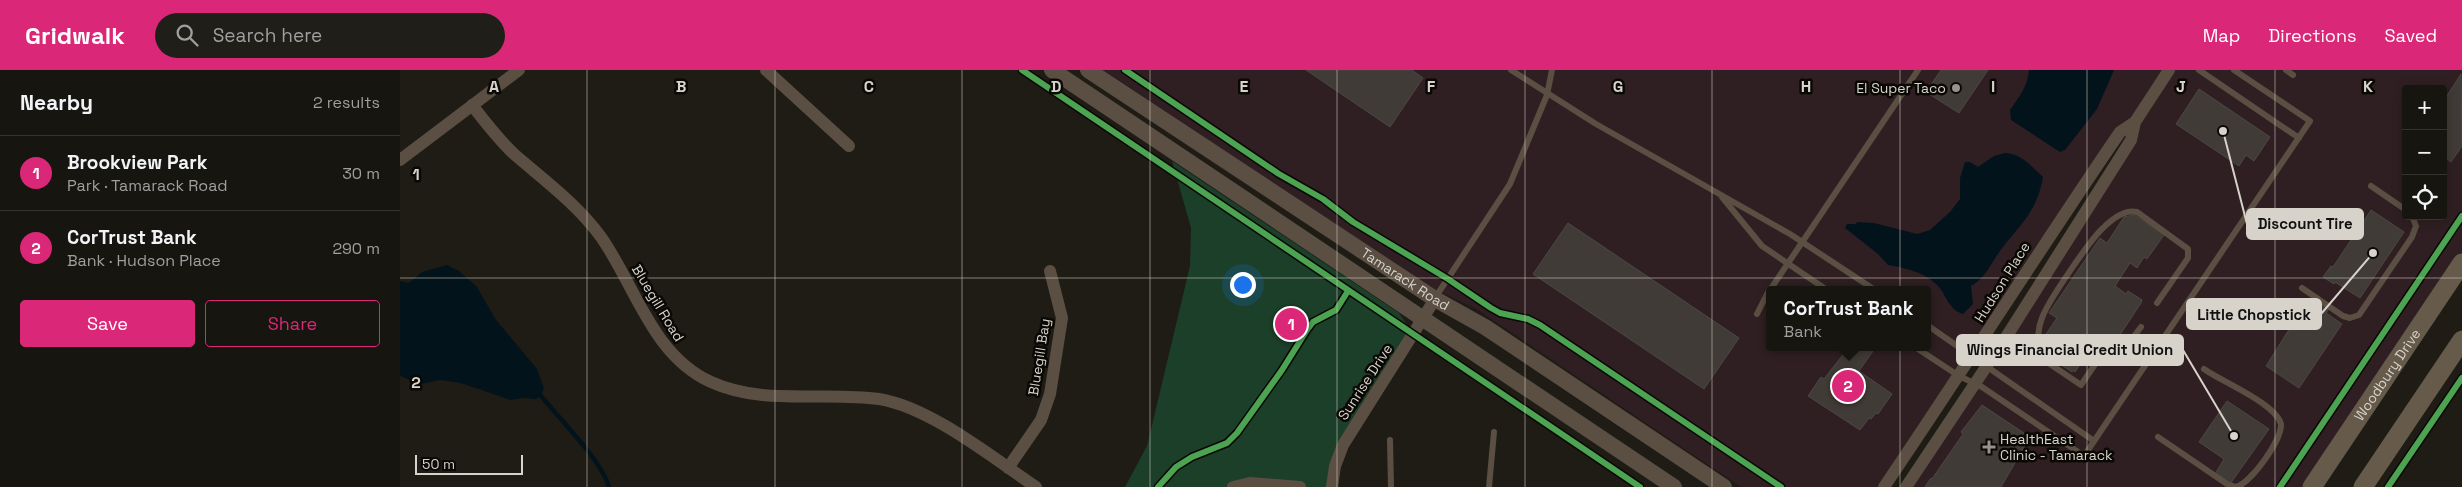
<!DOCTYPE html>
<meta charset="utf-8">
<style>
:root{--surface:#171510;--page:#201e19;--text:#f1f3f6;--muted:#9e9f9f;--line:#363430;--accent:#db2777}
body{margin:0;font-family:"Space Grotesk",sans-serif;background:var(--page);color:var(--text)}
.controls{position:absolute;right:15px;top:15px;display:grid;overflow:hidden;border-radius:5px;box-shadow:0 2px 12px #0003}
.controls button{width:45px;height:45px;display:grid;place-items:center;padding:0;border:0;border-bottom:1px solid var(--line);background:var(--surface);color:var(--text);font:25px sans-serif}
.scale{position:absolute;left:15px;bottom:12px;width:108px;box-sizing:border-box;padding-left:5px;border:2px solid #d7d3cb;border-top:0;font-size:14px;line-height:18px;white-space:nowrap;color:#d7d3cb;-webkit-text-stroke:4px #0a0804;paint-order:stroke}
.you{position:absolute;left:842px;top:214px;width:18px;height:18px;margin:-12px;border:4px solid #fff;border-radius:50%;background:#1a73e8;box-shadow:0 0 0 8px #1a73e833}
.badge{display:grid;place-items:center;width:32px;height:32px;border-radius:50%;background:var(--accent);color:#fff;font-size:16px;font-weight:700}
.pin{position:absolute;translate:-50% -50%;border:2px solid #fff;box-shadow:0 1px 5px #0006}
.popup{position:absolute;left:1366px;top:216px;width:165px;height:65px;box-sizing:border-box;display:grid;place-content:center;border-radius:5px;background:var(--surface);filter:drop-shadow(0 1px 4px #0005);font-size:16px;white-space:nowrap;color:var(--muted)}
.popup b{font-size:19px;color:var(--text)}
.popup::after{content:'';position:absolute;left:50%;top:100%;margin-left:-10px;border:10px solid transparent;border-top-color:var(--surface)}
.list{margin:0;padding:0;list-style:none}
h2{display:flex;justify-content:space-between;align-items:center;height:65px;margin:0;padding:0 20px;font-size:21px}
h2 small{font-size:16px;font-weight:400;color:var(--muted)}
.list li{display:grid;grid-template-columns:32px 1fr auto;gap:15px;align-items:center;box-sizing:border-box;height:75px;padding:0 20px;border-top:1px solid var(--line)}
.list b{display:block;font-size:19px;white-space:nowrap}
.list p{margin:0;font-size:16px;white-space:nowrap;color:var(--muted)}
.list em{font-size:16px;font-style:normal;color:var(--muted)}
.actions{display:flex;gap:10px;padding:15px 20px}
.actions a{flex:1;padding:11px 0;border:1px solid var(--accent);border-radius:5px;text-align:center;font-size:18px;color:var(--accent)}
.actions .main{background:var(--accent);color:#fff}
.icon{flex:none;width:28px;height:28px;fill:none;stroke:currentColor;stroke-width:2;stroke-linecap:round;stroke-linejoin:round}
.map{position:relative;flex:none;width:2062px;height:417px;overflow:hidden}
header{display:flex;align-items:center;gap:30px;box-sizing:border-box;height:70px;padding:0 25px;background:var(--accent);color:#fff}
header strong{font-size:24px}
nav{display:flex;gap:28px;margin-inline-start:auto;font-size:18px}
.search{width:350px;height:45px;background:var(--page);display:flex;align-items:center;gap:12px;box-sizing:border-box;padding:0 18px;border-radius:28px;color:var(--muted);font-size:19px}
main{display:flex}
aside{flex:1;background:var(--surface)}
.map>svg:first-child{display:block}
.commercial{fill:#2f1f22;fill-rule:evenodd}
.green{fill:#1b3f28}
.water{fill:#03131b}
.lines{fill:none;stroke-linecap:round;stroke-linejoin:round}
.stream{stroke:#03131b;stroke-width:4.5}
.building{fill:#403b36;stroke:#4d4844}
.service{stroke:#5a4f42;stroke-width:6}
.minor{stroke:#5a4f42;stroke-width:12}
.tertiary{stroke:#5a4f42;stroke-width:16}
.secondary{stroke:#665a4b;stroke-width:19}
.cycleway-casing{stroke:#0a0804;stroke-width:9}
.cycleway{stroke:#4ca352;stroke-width:6}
.grid{fill:none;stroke:#d7d3cb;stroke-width:1;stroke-opacity:0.55}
.poi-dot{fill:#97938b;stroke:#0a0804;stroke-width:2}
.labels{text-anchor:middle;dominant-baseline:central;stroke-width:5;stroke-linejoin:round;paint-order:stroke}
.poi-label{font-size:14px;fill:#d7d3cb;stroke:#0a0804;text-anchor:end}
.street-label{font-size:14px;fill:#d7d3cb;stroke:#0a0804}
.grid-label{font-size:16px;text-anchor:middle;font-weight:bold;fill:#d7d3cb;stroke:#0a0804;stroke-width:5;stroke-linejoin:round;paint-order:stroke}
.leader{fill:none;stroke:#d7d3cb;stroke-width:2}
.callout-dot{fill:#d7d3cb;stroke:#0a0804;stroke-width:2}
.callout{fill:#d7d3cb;stroke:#d7d3cb;stroke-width:2}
.callout-label{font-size:15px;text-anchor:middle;font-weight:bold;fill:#111}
</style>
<header>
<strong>Gridwalk</strong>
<div class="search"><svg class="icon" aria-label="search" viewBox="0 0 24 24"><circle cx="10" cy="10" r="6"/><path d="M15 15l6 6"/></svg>Search here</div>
<nav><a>Map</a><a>Directions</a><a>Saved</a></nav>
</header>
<main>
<aside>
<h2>Nearby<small>2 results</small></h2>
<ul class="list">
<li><span class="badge">1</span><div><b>Brookview Park</b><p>Park · Tamarack Road</p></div><em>30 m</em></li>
<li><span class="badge">2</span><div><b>CorTrust Bank</b><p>Bank · Hudson Place</p></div><em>290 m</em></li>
</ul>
<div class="actions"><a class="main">Save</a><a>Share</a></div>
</aside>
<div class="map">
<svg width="2062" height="417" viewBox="0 0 2062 417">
<rect width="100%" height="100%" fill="#1f1c15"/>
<path class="commercial" d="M 704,0 L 2062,0 L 2062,193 L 1912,417 L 1506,417 L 1679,151 L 1734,53 L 1484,417 L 1341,417 L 1075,238 L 1019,212 ZM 2006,19 L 2043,19 L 2043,146 L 2006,146 ZM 1369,220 L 1527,220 L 1527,277 L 1369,277 Z"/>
<path class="green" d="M 772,91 L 999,243 L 1014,265 L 954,357 L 932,417 L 725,417 L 747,376 L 790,196 L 791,158 Z"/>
<path class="water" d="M 1629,0 L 1714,0 L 1697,39 L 1665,80 L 1660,82 L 1611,50 L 1610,40 C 1619,27 1628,16 1629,0 Z
M 1605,83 C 1622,84 1631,96 1643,107 C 1636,148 1614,158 1594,190 C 1587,201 1583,209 1571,216 L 1573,234 L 1563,244 C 1548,239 1547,226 1538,216 C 1525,202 1505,198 1488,195 L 1478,184 L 1445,158 L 1447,154 L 1456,154 L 1457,152 L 1474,153 L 1517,164 L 1530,160 L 1550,142 L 1560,129 L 1560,108 L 1565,92 L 1570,92 L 1578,97 L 1594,86 Z
M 47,195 L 59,201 L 77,217 L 96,250 L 137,299 L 144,318 L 141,326 L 136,329 L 122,328 L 111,330 L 61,313 L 40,310 L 21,314 L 0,306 L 0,211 L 9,213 L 22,202 Z"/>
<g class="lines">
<path class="stream" d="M 141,326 C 159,348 202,391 209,417"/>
</g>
<path class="building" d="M 906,0 L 1012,0 L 1023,8 L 990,57 Z
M 1541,0 L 1588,0 L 1559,43 L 1526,22 Z
M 2061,4 L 2062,76 L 2051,92 L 2043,86 L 2043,32 Z
M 1799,19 L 1870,67 L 1854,91 L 1846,85 L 1839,96 L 1776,54 Z
M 1971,140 L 2004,162 L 1960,228 L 1935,212 L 1934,214 L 1923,207 L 1931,196 L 1933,197 Z
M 1734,145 L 1764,165 L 1747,189 L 1744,187 L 1737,198 L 1730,193 L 1715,216 L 1726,224 L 1728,221 L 1742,230 L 1741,233 L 1708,283 L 1705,285 L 1692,276 L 1692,272 L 1689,277 L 1691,278 L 1675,302 L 1673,300 L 1672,302 L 1642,282 L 1642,270 L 1657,248 L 1649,243 L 1700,168 L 1707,173 L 1724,147 Z
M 1168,153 L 1339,268 L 1304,319 L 1133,204 Z
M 1909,228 L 1929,239 L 1926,243 L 1942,254 L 1899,318 L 1866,296 Z
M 1449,277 L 1467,277 L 1473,281 L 1459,301 L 1492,324 L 1478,344 L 1476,343 L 1471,349 L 1469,348 L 1460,360 L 1408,326 L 1421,307 L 1424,309 Z
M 1827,331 L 1869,359 L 1830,414 L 1815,404 L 1824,389 L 1799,372 Z
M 1582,335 L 1630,367 L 1601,417 L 1525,417 L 1531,408 L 1532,409 L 1563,364 L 1561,362 Z"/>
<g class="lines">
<path class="service" d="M 1111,0 L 1196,54 L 1390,164 L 1475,220
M 1799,0 L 1899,68
M 1886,0 L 1893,5
M 1971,116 L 2006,140
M 1322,127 L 1362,176 L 1427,220
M 1902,218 L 1943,246 L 1950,248 L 1959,245 L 2012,167 L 2016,156 L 2012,146
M 1370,220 L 1518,0
M 1035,228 L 1110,114 L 1147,25 L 1152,0
M 1357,244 L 1369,220
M 1527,255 L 1694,371
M 1741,257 L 1715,291 L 1709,292 L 1700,287 L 1681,315 L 1638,286 C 1638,273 1637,260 1642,248 C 1648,231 1690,170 1703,158 C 1711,150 1725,139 1737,142 L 1788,179 L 1788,188 L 1757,233
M 1515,277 L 1559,306 L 1582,317 L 1684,386 L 1910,51 L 1834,0
M 1758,367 L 1827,414 L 1836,417 C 1851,413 1882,370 1881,354 C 1875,333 1822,312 1804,299
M 990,370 L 991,417
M 1089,417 L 1094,362"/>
<path class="minor" d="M 366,0 L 449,76
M 72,35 C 85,52 98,69 114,84 C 144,110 177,134 201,167 C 236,217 252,285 311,312 C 364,336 422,321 479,329 C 530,337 593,388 636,417
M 0,90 L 119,0
M 608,398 L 641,350 L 650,324 L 662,248 L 650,201
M 833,417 L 850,413 L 900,417
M 932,417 L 935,396 L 943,375 L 1035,229
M 1484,417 C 1564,299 1640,179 1720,62 L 1735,52
M 1506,417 L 1610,261 L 1731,70 L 1735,52 L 1769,0"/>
<g class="tertiary">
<path d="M 652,0 L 1274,417"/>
<path id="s1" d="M 688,0 L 1035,229 L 1085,257 L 1324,417"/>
</g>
<g class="secondary">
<path id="s2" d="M 1912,417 L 2062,193"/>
<path d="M 1963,417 L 2062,270"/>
</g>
<defs>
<path id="cycleway" d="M 622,0 L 1240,417
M 725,0 L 879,104 L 923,129 L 953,152 L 1048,209 L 1091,238 L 1100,243 L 1128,249 L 1140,255 L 1381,417
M 758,417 L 776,397 L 792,387 L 827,373 L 837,363 L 882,300 L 907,260 L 913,252 L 936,240 L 948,221
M 1880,417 L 2062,146
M 1988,417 L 2062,308"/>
</defs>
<use href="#cycleway" class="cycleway-casing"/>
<use href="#cycleway" class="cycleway"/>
</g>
<path class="grid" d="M 187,0 L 187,417M 375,0 L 375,417M 562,0 L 562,417M 750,0 L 750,417M 937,0 L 937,417M 1125,0 L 1125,417M 1312,0 L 1312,417M 1500,0 L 1500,417M 1687,0 L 1687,417M 1875,0 L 1875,417M 0,208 L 2062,208"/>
<g class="poi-dot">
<circle cx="1556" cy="18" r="5"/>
<path d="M1586.5 369.5h5v5h5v5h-5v5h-5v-5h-5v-5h5z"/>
</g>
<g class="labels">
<g class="poi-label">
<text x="1546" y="18">El Super Taco</text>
<text x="1600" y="369" text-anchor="start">HealthEast<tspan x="1600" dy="16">Clinic - Tamarack</tspan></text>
</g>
<g class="street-label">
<text stroke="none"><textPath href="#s1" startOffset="380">Tamarack Road</textPath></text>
<text transform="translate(1602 212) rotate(-58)">Hudson Place</text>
<text transform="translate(258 233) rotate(59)">Bluegill Road</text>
<text transform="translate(639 287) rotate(-81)">Bluegill Bay</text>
<text stroke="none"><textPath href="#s2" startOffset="135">Woodbury Drive</textPath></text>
<text transform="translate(965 312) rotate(-57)">Sunrise Drive</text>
</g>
</g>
<g class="grid-label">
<text x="94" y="22">A</text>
<text x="281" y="22">B</text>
<text x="469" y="22">C</text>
<text x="656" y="22">D</text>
<text x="844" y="22">E</text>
<text x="1031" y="22">F</text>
<text x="1218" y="22">G</text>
<text x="1406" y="22">H</text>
<text x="1593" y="22">I</text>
<text x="1781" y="22">J</text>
<text x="1968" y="22">K</text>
<text x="16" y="110">1</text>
<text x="16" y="318">2</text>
</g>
<path class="leader" d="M1823 61L1847 154M1973 183L1921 244M1834 366L1783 280"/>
<g class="callout-dot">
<circle cx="1823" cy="61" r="5"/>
<circle cx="1973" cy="183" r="5"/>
<circle cx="1834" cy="366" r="5"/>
</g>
<g class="callout">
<rect x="1847" y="139" width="116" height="30" rx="5"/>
<rect x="1787" y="229" width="134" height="30" rx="5"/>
<rect x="1557" y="265" width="226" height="30" rx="5"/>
</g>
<g class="callout-label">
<text x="1905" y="159">Discount Tire</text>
<text x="1854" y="250">Little Chopstick</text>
<text x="1670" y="285">Wings Financial Credit Union</text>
</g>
</svg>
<div class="controls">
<button>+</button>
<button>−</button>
<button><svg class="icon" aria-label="locate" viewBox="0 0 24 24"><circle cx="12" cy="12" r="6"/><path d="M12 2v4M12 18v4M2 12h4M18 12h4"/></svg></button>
</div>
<div class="scale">50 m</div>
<div class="you"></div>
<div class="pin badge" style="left:891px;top:254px">1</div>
<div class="pin badge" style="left:1448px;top:316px">2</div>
<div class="popup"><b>CorTrust Bank</b>Bank</div>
</div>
</main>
